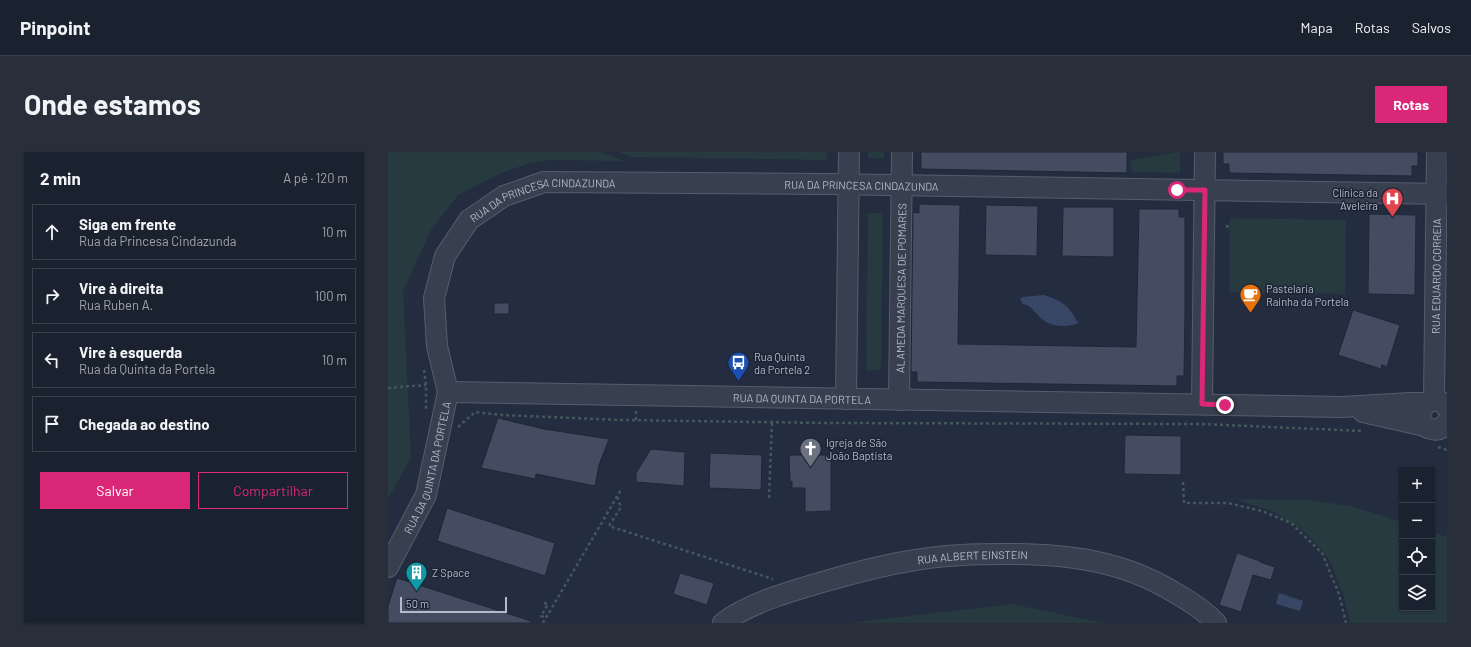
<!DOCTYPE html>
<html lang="pt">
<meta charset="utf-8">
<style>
:root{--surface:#1b222f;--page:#282f3b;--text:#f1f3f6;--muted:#a0a4aa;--line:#393f4b;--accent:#db2777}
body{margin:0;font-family:Barlow,sans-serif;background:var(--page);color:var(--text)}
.controls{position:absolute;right:12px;bottom:12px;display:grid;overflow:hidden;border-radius:0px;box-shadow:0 1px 3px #0004}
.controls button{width:36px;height:36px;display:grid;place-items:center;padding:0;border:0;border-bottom:1px solid var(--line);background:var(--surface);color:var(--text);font:20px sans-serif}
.scale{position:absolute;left:12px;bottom:10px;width:107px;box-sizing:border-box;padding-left:4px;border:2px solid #b4baca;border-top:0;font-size:11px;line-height:14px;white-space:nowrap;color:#b4baca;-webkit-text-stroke:3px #1d2434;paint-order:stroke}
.stop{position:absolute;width:12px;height:12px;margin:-9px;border:3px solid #db2777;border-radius:50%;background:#fff}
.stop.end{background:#db2777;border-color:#fff;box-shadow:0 1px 4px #0008}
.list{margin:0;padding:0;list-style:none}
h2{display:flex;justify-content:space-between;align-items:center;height:52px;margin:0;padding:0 16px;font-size:17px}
h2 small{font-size:13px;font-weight:400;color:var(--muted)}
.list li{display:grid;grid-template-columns:26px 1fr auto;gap:12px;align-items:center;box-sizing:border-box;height:56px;margin:0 8px 8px;padding:0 8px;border:1px solid var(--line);border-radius:0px}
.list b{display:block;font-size:15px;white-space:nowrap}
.list p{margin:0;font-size:13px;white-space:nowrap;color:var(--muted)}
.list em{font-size:13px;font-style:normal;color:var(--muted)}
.actions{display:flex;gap:8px;padding:12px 16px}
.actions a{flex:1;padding:9px 0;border:1px solid var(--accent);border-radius:0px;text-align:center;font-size:14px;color:var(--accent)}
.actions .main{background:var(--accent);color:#fff}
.icon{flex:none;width:22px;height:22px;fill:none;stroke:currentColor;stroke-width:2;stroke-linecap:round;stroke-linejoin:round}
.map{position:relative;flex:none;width:1059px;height:471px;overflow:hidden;border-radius:0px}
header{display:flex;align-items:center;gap:24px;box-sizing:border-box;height:56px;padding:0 20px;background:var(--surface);border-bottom:1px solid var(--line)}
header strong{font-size:19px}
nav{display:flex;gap:22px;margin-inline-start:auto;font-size:14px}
.intro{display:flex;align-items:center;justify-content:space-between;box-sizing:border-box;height:96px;padding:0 24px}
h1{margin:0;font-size:28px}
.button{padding:10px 18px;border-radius:0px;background:var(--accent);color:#fff;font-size:14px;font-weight:700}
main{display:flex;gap:24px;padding:0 24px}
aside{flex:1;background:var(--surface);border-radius:0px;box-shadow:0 1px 3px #0004}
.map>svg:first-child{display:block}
.green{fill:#263a40}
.water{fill:#384666}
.building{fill:#434c61;stroke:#1f2636}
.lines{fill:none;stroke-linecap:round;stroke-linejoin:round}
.minor-casing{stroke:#565d6d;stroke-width:22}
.path{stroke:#44575d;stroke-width:2.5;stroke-dasharray:3 3;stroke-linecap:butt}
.minor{stroke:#383f4f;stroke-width:20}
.route{stroke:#db2777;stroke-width:5}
.labels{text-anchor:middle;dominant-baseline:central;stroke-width:3;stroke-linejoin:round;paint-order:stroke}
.street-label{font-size:11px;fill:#b4baca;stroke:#1d2434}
.poi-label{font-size:11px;fill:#b4baca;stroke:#1d2434;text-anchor:start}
</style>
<header>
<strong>Pinpoint</strong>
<nav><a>Mapa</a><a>Rotas</a><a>Salvos</a></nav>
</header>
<div class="intro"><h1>Onde estamos</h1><a class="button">Rotas</a></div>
<main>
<aside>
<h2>2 min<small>A pé · 120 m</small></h2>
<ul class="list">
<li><svg class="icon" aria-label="ahead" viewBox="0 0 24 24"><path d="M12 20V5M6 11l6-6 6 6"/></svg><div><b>Siga em frente</b><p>Rua da Princesa Cindazunda</p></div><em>10 m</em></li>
<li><svg class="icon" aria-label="right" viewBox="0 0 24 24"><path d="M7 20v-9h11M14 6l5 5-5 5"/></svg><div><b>Vire à direita</b><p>Rua Ruben A.</p></div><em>100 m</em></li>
<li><svg class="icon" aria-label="left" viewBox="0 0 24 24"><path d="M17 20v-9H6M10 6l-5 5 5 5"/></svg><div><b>Vire à esquerda</b><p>Rua da Quinta da Portela</p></div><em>10 m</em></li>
<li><svg class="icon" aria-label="arrive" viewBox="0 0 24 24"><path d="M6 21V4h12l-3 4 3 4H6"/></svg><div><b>Chegada ao destino</b></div></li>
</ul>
<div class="actions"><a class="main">Salvar</a><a>Compartilhar</a></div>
</aside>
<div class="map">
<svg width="1059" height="471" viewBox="0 0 1059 471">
<rect width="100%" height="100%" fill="#242d3f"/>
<path class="green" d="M 0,0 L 212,0 L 237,9 L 163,8 L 142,11 L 111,22 L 70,43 L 43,78 L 15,139 L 23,306 L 0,347 Z
M 230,0 L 439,0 L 439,8 L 245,5 Z
M 480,0 L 496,0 L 496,6 L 480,6 Z
M 788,0 L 792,1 L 792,21 L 746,20 L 743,17 L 743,8 Z
M 480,61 L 495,61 L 493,218 L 478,218 Z
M 842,66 L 958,68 L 957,142 L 841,140 Z
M 847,347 L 919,348 L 963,354 L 1014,370 L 1014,456 L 1044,456 L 1044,380 L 1059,385 L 1059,471 L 962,471 L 956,444 L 941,407 L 916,379 L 886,360 Z
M 623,452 L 716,471 L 462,471 Z"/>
<path class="water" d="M 656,143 C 674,149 681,153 690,171 C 679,176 662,175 653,166 C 647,161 643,153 635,152 L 632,147 L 635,145 Z
M 891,441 L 915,449 L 912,459 L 888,452 Z"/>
<path class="building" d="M 533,0 L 739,0 L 739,21 L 533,17 Z
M 835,0 L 1030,0 L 1030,14 L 1024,14 L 1024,24 L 841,21 L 841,12 L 835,12 Z
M 531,52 L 572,53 L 570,192 L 748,195 L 751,57 L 791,57 L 791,65 L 797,65 L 797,159 L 796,224 L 789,224 L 789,234 L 529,230 L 529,220 L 523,220 L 524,139 L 525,60 L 531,61 Z
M 598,53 L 650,54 L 649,104 L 597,103 Z
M 675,55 L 726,55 L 726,105 L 674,104 Z
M 981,62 L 1028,63 L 1027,143 L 980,142 Z
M 106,151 L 121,151 L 121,162 L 106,162 Z
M 965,158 L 1012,173 L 999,215 L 994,213 L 993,217 L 950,203 Z
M 110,266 L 156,277 L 221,287 L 211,313 L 207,334 L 148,322 L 147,327 L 93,316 Z
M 737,283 L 793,284 L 793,323 L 736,322 Z
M 263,297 L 297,300 L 296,334 L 248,330 L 248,321 Z
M 322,301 L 374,303 L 373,338 L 321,336 Z
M 401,303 L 443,303 L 443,359 L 417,360 L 417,336 L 404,336 L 404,329 L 402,330 Z
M 59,356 L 167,391 L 157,424 L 49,389 Z
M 849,401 L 872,409 L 872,410 L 887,415 L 883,428 L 865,423 L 853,460 L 831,453 Z
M 292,421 L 326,431 L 319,453 L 285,442 Z
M 9,426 L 143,469 L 143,471 L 0,471 L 0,454 Z"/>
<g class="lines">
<defs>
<g id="minor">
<path id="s1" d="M 60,240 L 954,255 L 1023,251 L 1038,251"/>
<path d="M 458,247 L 461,0"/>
<path id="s2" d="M 511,248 L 514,0"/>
<path id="s3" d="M 1046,249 L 1049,0"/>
<path d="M 814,252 L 817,0"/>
<path d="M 1059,256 C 1043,233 1017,270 1043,277 C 1050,279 1055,276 1059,270"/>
<path d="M 975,260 L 1037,274"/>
<path id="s4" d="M 0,415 L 38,343 L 60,240 L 49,194 L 46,146 L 57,104 L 81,68 L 116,44 L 156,30 L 436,32 L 1059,42"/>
<path id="s5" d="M 335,471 C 360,451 407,438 438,429 C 483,416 528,405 575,403 C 589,402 603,402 617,402 C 679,402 735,408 789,442 C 803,450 817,459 828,471"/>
</g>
</defs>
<use href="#minor" class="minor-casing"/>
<path class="path" d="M 838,74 L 842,75
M 36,218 L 38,233 L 38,257
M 0,236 L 38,233
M 248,259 L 248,268
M 70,275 L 87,260 L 113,263 L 235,268 L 436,271 L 813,272 L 975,279
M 1050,295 L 1059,298
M 795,330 L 796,351 L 840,351 L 874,359 L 903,371 L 934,401 L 951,442 L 958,471
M 229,345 L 233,355 L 221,374 L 385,427
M 381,346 L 384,270
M 156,451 L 160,452 L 153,464 L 158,466
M 155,471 L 234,336"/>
<use href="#minor" class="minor"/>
</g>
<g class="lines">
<path class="route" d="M 789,38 L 817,38 L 814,252 L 837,253"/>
</g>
<defs>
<symbol id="hospital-pin" viewBox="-11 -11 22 30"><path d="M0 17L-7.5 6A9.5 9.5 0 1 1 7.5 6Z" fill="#e0444e" stroke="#1d2434"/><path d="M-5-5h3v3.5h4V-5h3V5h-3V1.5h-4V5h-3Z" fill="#fff"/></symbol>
<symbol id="cafe-pin" viewBox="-11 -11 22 30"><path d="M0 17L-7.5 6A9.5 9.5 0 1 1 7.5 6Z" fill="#e8710a" stroke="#1d2434"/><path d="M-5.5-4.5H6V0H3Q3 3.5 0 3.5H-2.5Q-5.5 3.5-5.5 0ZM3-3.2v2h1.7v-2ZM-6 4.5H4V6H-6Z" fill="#fff"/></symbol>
<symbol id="bus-pin" viewBox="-11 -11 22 30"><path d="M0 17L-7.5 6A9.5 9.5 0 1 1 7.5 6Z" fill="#1a4fb4" stroke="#1d2434"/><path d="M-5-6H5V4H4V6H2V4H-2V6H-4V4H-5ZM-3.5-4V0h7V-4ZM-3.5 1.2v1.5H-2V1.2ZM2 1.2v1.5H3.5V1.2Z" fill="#fff"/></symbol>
<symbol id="church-pin" viewBox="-11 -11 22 30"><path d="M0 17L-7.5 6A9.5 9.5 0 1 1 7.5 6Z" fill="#6b7280" stroke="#1d2434"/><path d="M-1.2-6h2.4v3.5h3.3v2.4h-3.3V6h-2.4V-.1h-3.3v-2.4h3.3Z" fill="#fff"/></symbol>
<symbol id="building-pin" viewBox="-11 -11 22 30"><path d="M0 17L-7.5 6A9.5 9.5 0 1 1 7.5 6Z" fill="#0f9aa8" stroke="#1d2434"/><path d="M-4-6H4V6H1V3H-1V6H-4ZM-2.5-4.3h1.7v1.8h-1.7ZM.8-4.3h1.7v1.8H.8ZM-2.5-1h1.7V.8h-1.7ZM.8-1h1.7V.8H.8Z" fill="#fff"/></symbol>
</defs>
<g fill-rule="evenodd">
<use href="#hospital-pin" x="992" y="34" width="25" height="34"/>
<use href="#cafe-pin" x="850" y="130" width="25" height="34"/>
<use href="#bus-pin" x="338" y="198" width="25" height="34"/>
<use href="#church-pin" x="410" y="284" width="25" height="34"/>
<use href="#building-pin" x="16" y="408" width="25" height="34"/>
</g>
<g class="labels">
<g class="street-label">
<text stroke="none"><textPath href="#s4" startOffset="771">RUA DA PRINCESA CINDAZUNDA</textPath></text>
<text stroke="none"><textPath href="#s4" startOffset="448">RUA DA PRINCESA CINDAZUNDA</textPath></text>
<text stroke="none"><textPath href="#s3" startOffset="125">RUA EDUARDO CORREIA</textPath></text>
<text stroke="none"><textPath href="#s2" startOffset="112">ALAMEDA MARQUESA DE POMARES</textPath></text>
<text stroke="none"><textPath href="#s1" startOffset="354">RUA DA QUINTA DA PORTELA</textPath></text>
<text stroke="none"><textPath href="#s4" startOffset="108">RUA DA QUINTA DA PORTELA</textPath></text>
<text stroke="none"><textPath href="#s5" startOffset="261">RUA ALBERT EINSTEIN</textPath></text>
</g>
<g class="poi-label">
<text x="990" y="40" text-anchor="end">Clínica da<tspan x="990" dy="13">Aveleira</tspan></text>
<text x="878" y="136">Pastelaria<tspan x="878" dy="13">Rainha da Portela</tspan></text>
<text x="366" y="204">Rua Quinta<tspan x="366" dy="13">da Portela 2</tspan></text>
<text x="438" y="290">Igreja de São<tspan x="438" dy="13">João Baptista</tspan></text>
<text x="44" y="420">Z Space</text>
</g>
</g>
</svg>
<div class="controls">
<button>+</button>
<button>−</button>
<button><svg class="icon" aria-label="locate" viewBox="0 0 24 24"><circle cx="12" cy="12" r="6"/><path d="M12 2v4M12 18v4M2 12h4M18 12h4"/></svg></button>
<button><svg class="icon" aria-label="layers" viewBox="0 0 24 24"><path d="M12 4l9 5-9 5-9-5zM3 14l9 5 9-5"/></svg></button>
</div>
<div class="scale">50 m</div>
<div class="stop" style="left:789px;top:38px"></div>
<div class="stop end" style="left:837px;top:253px"></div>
</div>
</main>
